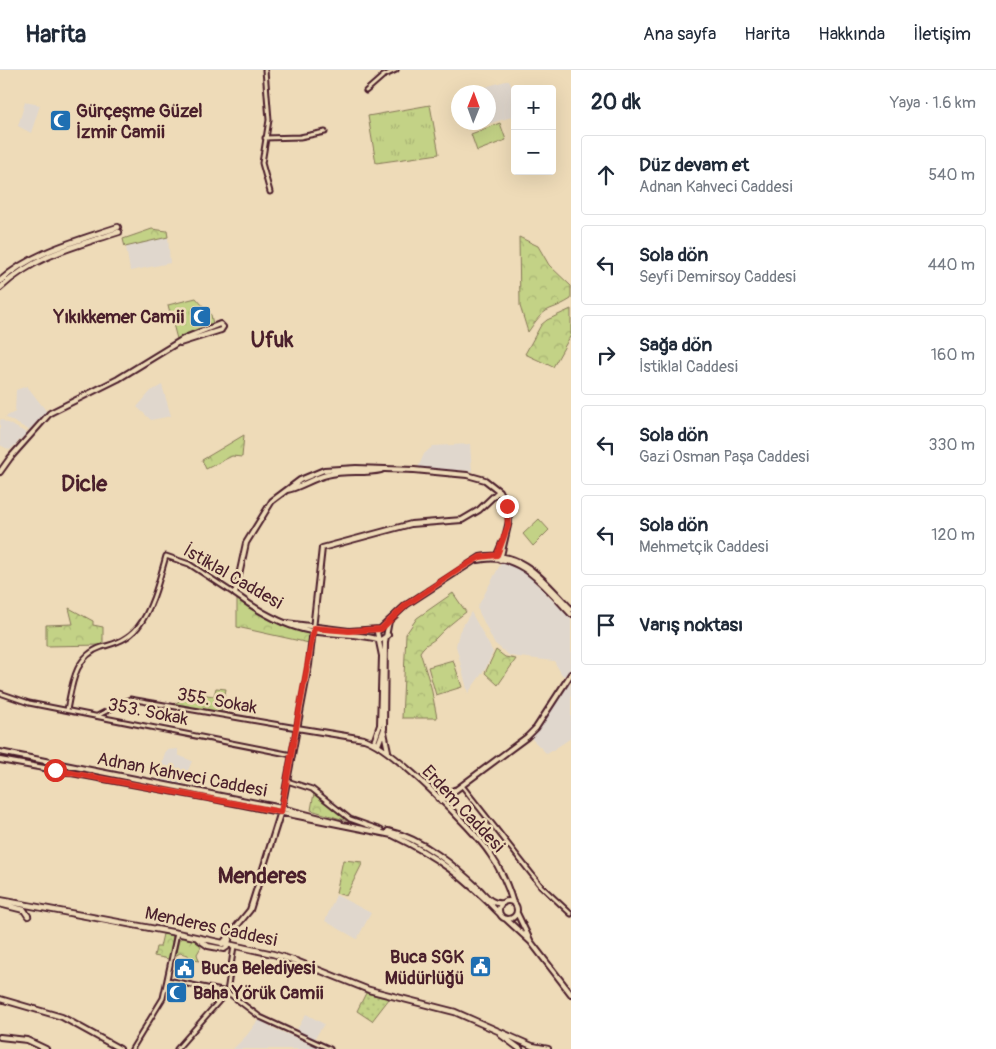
<!DOCTYPE html>
<html lang="tr">
<meta charset="utf-8">
<style>
:root{--surface:#fff;--page:#f6f6f7;--text:#1f2937;--muted:#747a83;--line:#e0e1e3}
body{margin:0;font-family:Pangolin,sans-serif;background:var(--page);color:var(--text)}
.controls{position:absolute;right:15px;top:15px;display:grid;overflow:hidden;border-radius:5px;box-shadow:0 5px 20px #0002}
.controls button{width:45px;height:45px;display:grid;place-items:center;padding:0;border:0;border-bottom:1px solid var(--line);background:var(--surface);color:var(--text);font:25px sans-serif}
.compass{position:absolute;left:451px;top:15px;width:45px;height:45px;border-radius:50%;background:var(--surface);box-shadow:0 5px 20px #0002;rotate:1deg}
.stop{position:absolute;width:15px;height:15px;margin:-11px;border:4px solid #d93025;border-radius:50%;background:#fff}
.stop.end{background:#d93025;border-color:#fff;box-shadow:0 1px 5px #0008}
.list{margin:0;padding:0;list-style:none}
h2{display:flex;justify-content:space-between;align-items:center;height:65px;margin:0;padding:0 20px;font-size:21px}
h2 small{font-size:16px;font-weight:400;color:var(--muted)}
.list li{display:grid;grid-template-columns:32px 1fr auto;gap:15px;align-items:center;box-sizing:border-box;height:80px;margin:0 10px 10px;padding:0 10px;border:1px solid var(--line);border-radius:5px}
.list b{display:block;font-size:19px;white-space:nowrap}
.list p{margin:0;font-size:16px;white-space:nowrap;color:var(--muted)}
.list em{font-size:16px;font-style:normal;color:var(--muted)}
.icon{flex:none;width:28px;height:28px;fill:none;stroke:currentColor;stroke-width:2;stroke-linecap:round;stroke-linejoin:round}
.map{position:relative;flex:none;width:571px;height:979px;overflow:hidden}
header{display:flex;align-items:center;gap:30px;box-sizing:border-box;height:70px;padding:0 25px;background:var(--surface);border-bottom:1px solid var(--line)}
header strong{font-size:24px}
nav{display:flex;gap:28px;margin-inline-start:auto;font-size:18px}
main{display:flex}
aside{flex:1;background:var(--surface)}
.map>svg:first-child{display:block}
.built{fill:#e0d7cd}
.grass{fill:url(#grass-tufts);stroke:#867858}
.forest{fill:url(#forest-crowns);stroke:#867858}
.garden{fill:url(#garden-dots);stroke:#867858}
.pitch{fill:#c3d286;stroke:#867858}
.lines{fill:none;stroke-linecap:round;stroke-linejoin:round}
.tertiary-casing{stroke:#4a1f2b;stroke-width:7}
.secondary-casing{stroke:#4a1f2b;stroke-width:8}
.primary-casing{stroke:#4a1f2b;stroke-width:8}
.tertiary{stroke:#eedbb8;stroke-width:3}
.secondary{stroke:#eedbb8;stroke-width:4}
.primary{stroke:#eedbb8;stroke-width:4.5}
.route{stroke:#d93025;stroke-width:6}
.labels{text-anchor:middle;dominant-baseline:central;stroke-width:5;stroke-linejoin:round;paint-order:stroke}
.poi-label{font-size:18px;font-weight:bold;fill:#4a1f2b;stroke:#eedbb8;text-anchor:start}
.street-label{font-size:18px;fill:#4a1f2b;stroke:#eedbb8}
.district-label{font-size:22px;font-weight:bold;fill:#4a1f2b;stroke:#eedbb8}
</style>
<header>
<strong>Harita</strong>
<nav><a>Ana sayfa</a><a>Harita</a><a>Hakkında</a><a>İletişim</a></nav>
</header>
<main>
<div class="map">
<svg width="571" height="979" viewBox="0 0 571 979">
<defs>
<pattern id="grass-tufts" width="24" height="20" patternUnits="userSpaceOnUse" patternTransform="scale(1.25)"><rect width="24" height="20" fill="#c3d286"/><path d="M3 7l-1-3M5 7V3M7 7l1-3M15 17l-1-3M17 17v-4M19 17l1-3" fill="none" stroke="#a9b474"/></pattern>
<pattern id="forest-crowns" width="20" height="18" patternUnits="userSpaceOnUse" patternTransform="scale(1.25)"><rect width="20" height="18" fill="#c3d286"/><path d="M2 6a3 3 0 1 1 6 0M12 15a3 3 0 1 1 6 0" fill="none" stroke="#a9b474"/></pattern>
<pattern id="garden-dots" width="8" height="8" patternUnits="userSpaceOnUse" patternTransform="scale(1.25)"><rect width="8" height="8" fill="#c3d286"/><path d="M2 2h.1M6 6h.1" fill="none" stroke="#a9b474" stroke-width="1.8" stroke-linecap="round"/></pattern>
</defs>
<rect width="100%" height="100%" fill="#eedbb8"/>
<filter id="ink" filterUnits="userSpaceOnUse"><feTurbulence type="fractalNoise" baseFrequency=".02" numOctaves="2"/><feDisplacementMap in="SourceGraphic" scale="10" xChannelSelector="R" yChannelSelector="G"/><feConvolveMatrix kernelMatrix="1 2 1 2 8 2 1 2 1" color-interpolation-filters="sRGB"/></filter>
<g filter="url(#ink)">
<path class="built" d="M 509,10 L 515,24 L 515,46 L 467,60 L 464,53 L 488,52 L 488,22 L 468,22 Z
M 25,32 L 40,35 L 31,63 L 18,56 Z
M 168,167 L 170,193 L 130,201 L 126,177 Z
M 162,315 L 171,346 L 151,350 L 137,337 L 151,321 Z
M 27,316 L 47,342 L 29,360 L 5,347 L 15,342 L 16,320 Z
M 0,349 L 27,363 L 10,380 L 0,375 Z
M 470,374 L 472,401 L 418,398 L 424,384 L 433,376 Z
M 501,493 L 512,494 L 522,499 L 571,549 L 571,598 L 565,606 L 562,605 L 554,591 L 510,586 L 494,573 L 477,538 Z
M 471,542 L 493,582 L 486,598 L 468,623 L 456,576 L 459,562 Z
M 568,613 L 571,615 L 571,668 L 547,684 L 531,668 Z
M 178,679 L 178,685 L 192,691 L 182,715 L 156,710 L 166,680 Z
M 336,825 L 371,843 L 357,869 L 325,851 Z
M 306,944 L 324,954 L 313,971 L 295,963 Z
M 259,949 L 275,959 L 323,979 L 233,979 L 247,965 Z"/>
<path class="grass" d="M 430,35 L 439,84 L 376,93 L 368,46 Z
M 453,590 L 462,617 L 436,625 L 428,597 Z"/>
<path class="forest" d="M 152,159 L 167,161 L 168,167 L 125,177 L 123,169 Z
M 519,167 L 538,176 L 549,195 L 571,216 L 571,229 C 563,234 558,236 550,239 C 540,243 534,254 528,262 L 520,236 Z
M 196,228 L 211,245 L 213,254 L 177,269 L 168,235 Z
M 571,239 L 571,265 L 553,297 L 525,284 L 541,255 L 547,250 Z
M 244,365 L 242,387 L 232,386 L 206,399 L 202,390 Z
M 453,523 L 466,542 C 454,551 444,559 435,569 C 429,574 426,573 420,582 L 431,617 L 437,648 L 402,648 L 406,564 L 417,548 Z
M 237,529 L 274,552 L 307,562 L 310,566 L 309,573 L 237,557 Z
M 69,538 L 93,551 L 93,555 L 103,557 L 103,575 L 46,576 L 46,555 L 73,554 Z
M 496,580 L 505,587 L 516,589 L 498,615 L 485,603 Z
M 216,618 L 226,619 L 221,643 L 174,634 L 194,623 L 214,626 Z
M 314,723 L 348,750 L 358,754 L 311,740 Z
M 343,790 L 363,792 L 346,826 L 336,823 Z
M 163,864 L 173,866 L 169,889 L 154,886 L 156,877 L 160,877 Z
M 182,868 L 198,871 L 201,877 L 197,884 L 199,891 L 189,889 L 188,885 L 180,883 L 175,886 L 179,870 Z"/>
<path class="garden" d="M 366,923 L 389,929 L 372,951 L 357,941 Z"/>
<path class="pitch" d="M 500,53 L 506,70 L 477,81 L 471,64 Z
M 539,449 L 549,460 L 533,476 L 523,464 Z"/>
<g class="lines">
<defs>
<path id="tertiary" d="M 265,0 L 269,50 L 262,93 L 270,122
M 366,21 L 383,6 L 396,0
M 265,68 L 300,67 L 325,62
M 0,623 L 29,633 L 292,685
M 67,640 C 72,616 74,586 102,577 C 117,573 128,569 138,557 C 152,540 160,507 166,486 L 189,494 L 235,524
M 97,646 L 130,629 L 297,658
M 287,711 L 312,719 L 350,749 L 381,760
M 463,717 L 541,816 L 571,844
M 167,910 L 227,922 L 260,947 L 330,979
M 132,979 L 163,928 L 177,863
M 177,979 L 227,922 L 234,876"/>
<path id="secondary" d="M 180,273 L 221,260
M 0,402 L 10,388 L 50,343 L 118,309 L 185,268 L 220,254 L 223,257 L 221,260
M 287,420 C 299,418 313,408 327,405 C 345,400 364,404 381,400
M 496,487 L 502,473
M 478,490 C 520,480 545,517 571,544
M 286,553 L 349,561 L 380,559
M 388,565 L 381,570 C 359,563 334,565 311,561 C 284,556 258,541 235,524 L 246,473 L 272,431 L 300,410 L 324,400 L 356,398 L 414,400 L 467,405 L 485,410 L 499,421 L 508,439 L 509,451 L 500,490
M 297,658 L 364,669 C 390,676 474,759 490,784 C 500,798 508,816 513,833
M 384,662 L 388,681
M 374,672 L 380,655 L 382,586 L 377,562 L 406,535 L 480,487 C 523,479 544,512 571,539
M 378,675 L 384,659 L 385,572 L 389,551
M 0,682 L 282,738 L 340,753
M 0,690 L 214,729 L 392,765 C 438,787 465,808 500,844
M 438,728 L 454,720
M 441,731 L 527,667 L 536,658 L 571,604
M 388,761 C 423,769 455,796 480,820 C 487,827 492,835 503,833
M499 840a9 9 0 1 1 18 0a9 9 0 1 1-18 0Z
M 517,843 L 530,870
M 506,849 L 531,872 L 571,924
M 198,869 L 208,876 L 224,879 L 227,877 L 231,863
M 222,874 L 250,840 L 282,738 L 309,595 L 322,478 L 411,454 L 462,450 L 479,440 L 499,421
M 0,929 L 62,947 L 120,979
M 0,967 L 27,970 L 46,979"/>
<path id="primary" d="M 0,211 C 32,182 77,171 118,157
M 0,218 C 36,185 74,177 119,162
M 0,830 L 177,863 L 273,884 L 296,891 L 369,920 L 455,942 L 532,976 L 548,979
M 0,834 L 24,840 L 28,846
M 501,965 L 520,979"/>
</defs>
<use href="#tertiary" class="tertiary-casing"/>
<use href="#secondary" class="secondary-casing"/>
<use href="#primary" class="primary-casing"/>
<use href="#tertiary" class="tertiary"/>
<use href="#secondary" class="secondary"/>
<use href="#primary" class="primary"/>
</g>
</g>
<g class="lines" filter="url(#ink)">
<path class="route" d="M 55,700 L 281,742 L 314,558 L 349,561 L 381,559 L 406,535 L 461,498 L 480,487 L 497,485 L 508,456 L 507,436"/>
</g>
<defs>
<symbol id="mosque-square" viewBox="-11 -11 22 22"><rect x="-9" y="-9" width="18" height="18" rx="4" fill="#1f6fb2" stroke="#eedbb8"/><path d="M3.5-4.9A6 6 0 1 0 3.5 4.9A5 5 0 1 1 3.5-4.9Z" fill="#fff"/></symbol>
<symbol id="civic-square" viewBox="-11 -11 22 22"><rect x="-9" y="-9" width="18" height="18" rx="4" fill="#1f6fb2" stroke="#eedbb8"/><path d="M-.6-6.5H3V-4.5H.6V-3L4-1V1h2V6H-6V1h2V-1L-.6-3ZM-1.2 2.5V6h2.4V2.5Z" fill="#fff"/></symbol>
</defs>
<g fill-rule="evenodd">
<use href="#mosque-square" x="48" y="38" width="25" height="25"/>
<use href="#mosque-square" x="188" y="234" width="25" height="25"/>
<use href="#civic-square" x="468" y="884" width="25" height="25"/>
<use href="#civic-square" x="172" y="886" width="25" height="25"/>
<use href="#mosque-square" x="164" y="910" width="25" height="25"/>
</g>
<g class="labels">
<g class="poi-label">
<text x="76" y="41">Gürçeşme Güzel<tspan x="76" dy="21">İzmir Camii</tspan></text>
<text x="184" y="247" text-anchor="end">Yıkıkkemer Camii</text>
<text x="464" y="887" text-anchor="end">Buca SGK<tspan x="464" dy="21">Müdürlüğü</tspan></text>
<text x="201" y="898">Buca Belediyesi</text>
<text x="193" y="923">Baha Yörük Camii</text>
</g>
<g class="street-label">
<text transform="translate(233 507) rotate(30)">İstiklal Caddesi</text>
<text transform="translate(217 631) rotate(10)">355. Sokak</text>
<text transform="translate(148 642) rotate(11)">353. Sokak</text>
<text transform="translate(182 705) rotate(11)">Adnan Kahveci Caddesi</text>
<text transform="translate(463 739) rotate(47)">Erdem Caddesi</text>
<text transform="translate(211 857) rotate(12)">Menderes Caddesi</text>
</g>
<g class="district-label">
<text x="272" y="270">Ufuk</text>
<text x="84" y="414">Dicle</text>
<text x="262" y="806">Menderes</text>
</g>
</g>
</svg>
<div class="controls">
<button>+</button>
<button>−</button>
</div>
<svg class="compass" viewBox="-18 -18 36 36"><path d="M0-13l5 13h-10z" fill="#e53935"/><path d="M0 13l5-13h-10z" fill="#747a83"/></svg>
<div class="stop" style="left:55px;top:700px"></div>
<div class="stop end" style="left:507px;top:436px"></div>
</div>
<aside>
<h2>20 dk<small>Yaya · 1.6 km</small></h2>
<ul class="list">
<li><svg class="icon" aria-label="ahead" viewBox="0 0 24 24"><path d="M12 20V5M6 11l6-6 6 6"/></svg><div><b>Düz devam et</b><p>Adnan Kahveci Caddesi</p></div><em>540 m</em></li>
<li><svg class="icon" aria-label="left" viewBox="0 0 24 24"><path d="M17 20v-9H6M10 6l-5 5 5 5"/></svg><div><b>Sola dön</b><p>Seyfi Demirsoy Caddesi</p></div><em>440 m</em></li>
<li><svg class="icon" aria-label="right" viewBox="0 0 24 24"><path d="M7 20v-9h11M14 6l5 5-5 5"/></svg><div><b>Sağa dön</b><p>İstiklal Caddesi</p></div><em>160 m</em></li>
<li><svg class="icon" aria-label="left" viewBox="0 0 24 24"><path d="M17 20v-9H6M10 6l-5 5 5 5"/></svg><div><b>Sola dön</b><p>Gazi Osman Paşa Caddesi</p></div><em>330 m</em></li>
<li><svg class="icon" aria-label="left" viewBox="0 0 24 24"><path d="M17 20v-9H6M10 6l-5 5 5 5"/></svg><div><b>Sola dön</b><p>Mehmetçik Caddesi</p></div><em>120 m</em></li>
<li><svg class="icon" aria-label="arrive" viewBox="0 0 24 24"><path d="M6 21V4h12l-3 4 3 4H6"/></svg><div><b>Varış noktası</b></div></li>
</ul>
</aside>
</main>
